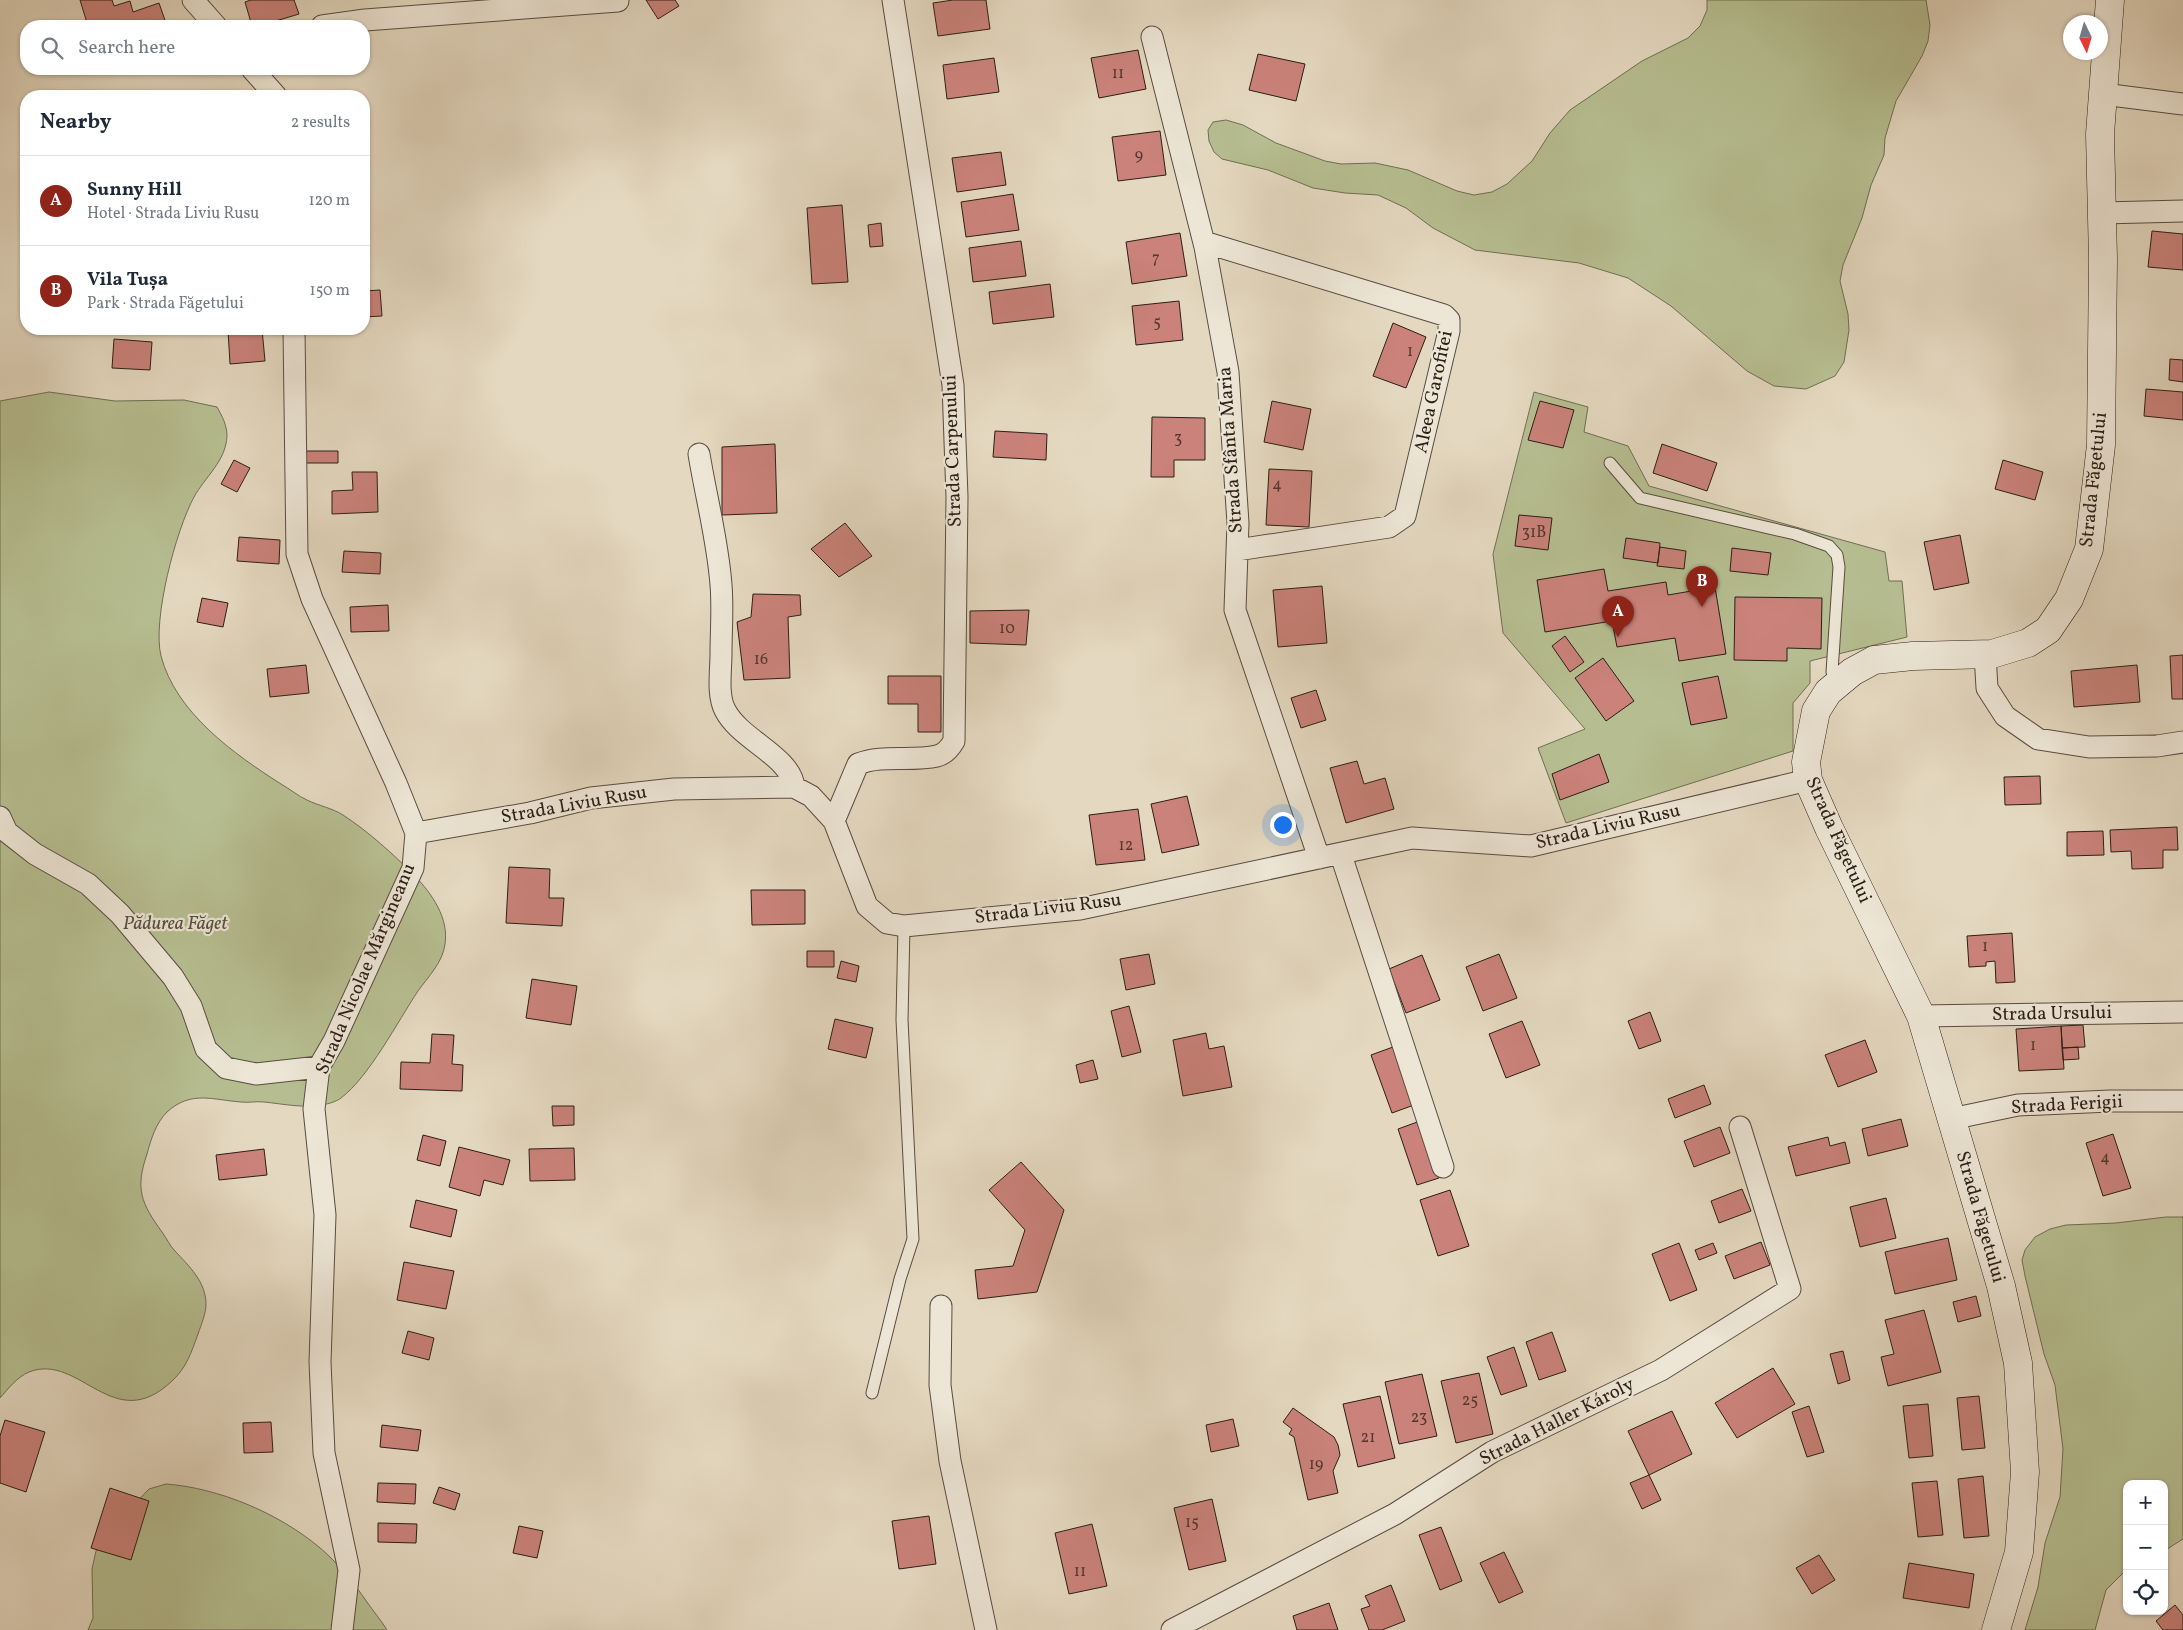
<!DOCTYPE html>
<meta charset="utf-8">
<style>
:root{--surface:#fff;--page:#f2f2f3;--text:#1f2937;--muted:#747a83;--line:#e0e1e3;--accent:#8f2418}
body{margin:0;font-family:Vollkorn,serif;background:var(--page);color:var(--text)}
.controls{position:absolute;right:15px;bottom:15px;display:grid;overflow:hidden;border-radius:10px;box-shadow:0 1px 4px #0004}
.controls button{width:45px;height:45px;display:grid;place-items:center;padding:0;border:0;border-bottom:1px solid var(--line);background:var(--surface);color:var(--text);font:25px sans-serif}
.compass{position:absolute;left:2063px;top:15px;width:45px;height:45px;border-radius:50%;background:var(--surface);box-shadow:0 1px 4px #0004;rotate:175deg}
.you{position:absolute;left:1282px;top:824px;width:18px;height:18px;margin:-12px;border:4px solid #fff;border-radius:50%;background:#1a73e8;box-shadow:0 0 0 8px #1a73e833}
.badge{display:grid;place-items:center;width:32px;height:32px;border-radius:50%;background:var(--accent);color:#fff;font-size:16px;font-weight:700}
.pin{position:absolute;translate:-50% -41px;filter:drop-shadow(0 1px 2px #0008)}
.pin::after{content:'';position:absolute;top:26px;width:18px;height:15px;background:inherit;clip-path:polygon(0 0,100% 0,50% 100%)}
.list{margin:0;padding:0;list-style:none}
h2{display:flex;justify-content:space-between;align-items:center;height:65px;margin:0;padding:0 20px;font-size:21px}
h2 small{font-size:16px;font-weight:400;color:var(--muted)}
.list li{display:grid;grid-template-columns:32px 1fr auto;gap:15px;align-items:center;box-sizing:border-box;height:90px;padding:0 20px;border-top:1px solid var(--line)}
.list b{display:block;font-size:19px;white-space:nowrap}
.list p{margin:0;font-size:16px;white-space:nowrap;color:var(--muted)}
.list em{font-size:16px;font-style:normal;color:var(--muted)}
.icon{flex:none;width:28px;height:28px;fill:none;stroke:currentColor;stroke-width:2;stroke-linecap:round;stroke-linejoin:round}
.map{position:relative;flex:none;width:2183px;height:1630px;overflow:hidden}
.search{position:absolute;background:var(--surface);box-shadow:0 1px 4px #0004;left:20px;top:20px;width:350px;height:55px;display:flex;align-items:center;gap:12px;box-sizing:border-box;padding:0 18px;border-radius:20px;color:var(--muted);font-size:19px}
.panel{position:absolute;background:var(--surface);box-shadow:0 1px 4px #0004;left:20px;top:90px;width:350px;height:245px;border-radius:20px}
.map>svg:first-child{display:block}
.green{fill:#b6be91;stroke:#706e54}
.building{fill:#ca827a;stroke:#2b1e17}
.lines{fill:none;stroke-linecap:round;stroke-linejoin:round}
.service-casing{stroke:#594c41;stroke-width:13}
.minor-casing{stroke:#594c41;stroke-width:23}
.secondary-casing{stroke:#2b1e17;stroke-width:29}
.service{stroke:#ede6d6;stroke-width:11}
.minor{stroke:#ede6d6;stroke-width:21}
.secondary{stroke:#ede6d6;stroke-width:28}
.labels{text-anchor:middle;dominant-baseline:central;stroke-width:4.5;stroke-linejoin:round;paint-order:stroke}
.number-label{font-size:16px;fill:#533730}
.street-label{font-size:19px;fill:#2b1e17;stroke:#ede6d6}
.park-label{font-size:19px;font-style:italic;fill:#554e3c;stroke:#ede6d6}
</style>
<div class="map">
<svg width="2183" height="1630" viewBox="0 0 2183 1630">
<rect width="100%" height="100%" fill="#e4d8c0"/>
<filter id="stains"><feTurbulence type="fractalNoise" baseFrequency=".004" numOctaves="4"/><feColorMatrix values="0 0 0 0 .2 0 0 0 0 .09 0 0 0 0 .02 0 0 0 .5 -.17"/></filter>
<radialGradient id="worn" r=".72"><stop offset=".6" stop-color="#630" stop-opacity="0"/><stop offset="1" stop-color="#630" stop-opacity=".3"/></radialGradient>
<path class="green" d="M 1707,0 L 1926,0 L 1930,25 L 1928,41 L 1922,56 L 1896,101 L 1885,138 L 1884,155 L 1871,185 L 1862,218 L 1843,265 L 1840,281 L 1848,314 L 1849,330 L 1844,362 L 1835,376 L 1806,389 L 1774,386 L 1747,371 L 1671,306 L 1628,278 L 1579,263 L 1475,250 L 1433,228 L 1406,208 L 1378,195 L 1345,193 L 1313,188 L 1268,170 L 1222,159 L 1214,152 L 1209,141 L 1208,130 L 1213,122 L 1226,120 L 1243,125 L 1276,143 L 1325,161 L 1341,164 L 1375,163 L 1408,170 L 1457,191 L 1474,195 L 1492,192 L 1507,184 L 1532,161 L 1550,133 L 1570,110 L 1642,61 L 1688,38 L 1700,26 L 1707,10 Z
M 49,392 L 115,401 L 184,400 L 217,407 C 222,416 227,425 227,436 C 226,461 205,477 194,497 C 176,530 152,620 161,656 C 176,713 234,754 281,784 C 290,789 298,796 307,800 C 319,806 332,808 343,815 C 369,832 393,854 415,876 C 432,894 449,918 445,944 C 443,962 428,977 418,991 C 398,1021 369,1077 341,1098 C 339,1100 329,1104 326,1104 C 306,1109 284,1104 264,1102 C 256,1101 249,1103 241,1102 C 213,1100 191,1090 167,1112 C 156,1123 151,1139 147,1154 C 135,1189 141,1203 162,1232 C 167,1239 170,1246 175,1251 C 189,1266 206,1282 206,1304 C 206,1314 201,1325 198,1334 C 191,1353 187,1367 172,1381 C 113,1437 80,1352 29,1372 C 17,1377 8,1389 0,1398 L 0,401 Z
M 1534,392 L 1588,407 L 1584,432 L 1628,446 L 1649,486 L 1885,552 L 1889,581 L 1902,581 L 1907,637 L 1810,661 L 1810,683 L 1793,703 L 1793,751 L 1566,823 L 1538,748 L 1585,729 L 1503,633 L 1493,554 Z
M 2166,1217 L 2183,1217 L 2183,1539 L 2164,1551 L 2164,1484 L 2127,1484 L 2127,1569 L 2106,1590 L 2095,1630 L 2025,1630 L 2038,1587 L 2045,1543 L 2060,1497 L 2063,1449 L 2055,1385 L 2044,1354 L 2025,1276 L 2022,1260 L 2025,1250 L 2035,1237 L 2050,1229 L 2066,1225 L 2116,1223 Z
M 166,1484 C 219,1488 278,1513 319,1547 C 338,1563 353,1582 367,1602 C 373,1611 381,1620 387,1630 L 88,1630 L 93,1618 L 92,1569 L 96,1551 L 104,1536 L 149,1489 Z"/>
<path class="building" d="M 80,0 L 112,0 L 114,6 L 130,1 L 133,12 L 159,3 L 167,26 L 110,26 L 110,24 L 88,26 Z
M 251,0 L 294,0 L 299,14 L 259,26 L 252,26 L 245,2 Z
M 646,0 L 675,0 L 679,6 L 658,19 Z
M 953,0 L 986,0 L 990,29 L 938,36 L 933,3 Z
M 1138,50 L 1146,89 L 1099,98 L 1091,58 Z
M 1258,54 L 1305,64 L 1296,101 L 1249,90 Z
M 994,58 L 999,92 L 947,99 L 943,65 Z
M 1160,131 L 1166,175 L 1118,181 L 1112,137 Z
M 1001,152 L 1006,185 L 957,192 L 952,158 Z
M 1013,194 L 1019,230 L 966,237 L 961,202 Z
M 842,205 L 848,282 L 812,284 L 807,208 Z
M 881,223 L 883,246 L 870,247 L 868,225 Z
M 2152,231 L 2183,234 L 2183,270 L 2148,267 Z
M 1180,233 L 1187,276 L 1132,284 L 1126,242 Z
M 1021,241 L 1026,276 L 973,282 L 969,248 Z
M 1050,284 L 1054,317 L 993,324 L 989,292 Z
M 380,290 L 382,316 L 364,317 L 364,291 Z
M 1179,301 L 1183,340 L 1136,345 L 1132,306 Z
M 1393,323 L 1426,337 L 1406,388 L 1373,376 Z
M 262,329 L 265,361 L 230,364 L 228,330 Z
M 114,339 L 152,342 L 150,370 L 112,368 Z
M 2170,359 L 2183,360 L 2183,382 L 2169,380 Z
M 2146,389 L 2183,392 L 2183,420 L 2144,416 Z
M 1272,401 L 1311,409 L 1303,450 L 1264,442 Z
M 1540,401 L 1574,410 L 1563,448 L 1528,440 Z
M 1152,417 L 1205,418 L 1205,460 L 1174,460 L 1174,477 L 1151,477 Z
M 995,431 L 1047,434 L 1046,460 L 993,457 Z
M 775,444 L 777,513 L 722,515 L 722,447 Z
M 1662,444 L 1717,463 L 1707,491 L 1653,473 Z
M 303,451 L 338,451 L 338,463 L 303,463 Z
M 234,460 L 250,468 L 237,492 L 221,484 Z
M 2003,460 L 2043,472 L 2035,500 L 1995,489 Z
M 1269,469 L 1312,471 L 1309,527 L 1266,525 Z
M 352,472 L 377,472 L 378,512 L 332,514 L 332,491 L 353,490 Z
M 1519,515 L 1552,518 L 1548,550 L 1515,546 Z
M 845,523 L 872,556 L 839,577 L 811,549 Z
M 1960,535 L 1969,583 L 1934,590 L 1924,542 Z
M 239,537 L 280,540 L 279,564 L 237,561 Z
M 1626,538 L 1660,543 L 1658,563 L 1623,558 Z
M 1660,547 L 1686,551 L 1684,569 L 1657,566 Z
M 1732,548 L 1771,553 L 1768,575 L 1730,571 Z
M 344,551 L 381,553 L 380,574 L 342,572 Z
M 1604,569 L 1608,591 L 1666,582 L 1668,595 L 1715,587 L 1726,654 L 1679,661 L 1675,638 L 1617,647 L 1612,621 L 1545,632 L 1537,580 Z
M 1322,586 L 1327,643 L 1278,647 L 1273,590 Z
M 753,594 L 800,595 L 801,615 L 788,617 L 790,678 L 744,680 L 737,622 L 751,617 Z
M 1735,597 L 1822,598 L 1821,649 L 1787,648 L 1787,661 L 1734,660 Z
M 202,598 L 228,603 L 223,627 L 197,622 Z
M 388,605 L 389,631 L 351,632 L 350,607 Z
M 1029,610 L 1026,645 L 970,643 L 970,611 Z
M 1565,636 L 1584,662 L 1570,672 L 1552,646 Z
M 2183,655 L 2183,699 L 2172,699 L 2170,656 Z
M 1603,658 L 1634,701 L 1606,721 L 1575,678 Z
M 306,665 L 309,693 L 270,697 L 267,669 Z
M 2137,665 L 2140,702 L 2074,707 L 2071,671 Z
M 888,676 L 941,676 L 941,732 L 918,732 L 918,704 L 888,704 Z
M 1718,676 L 1727,718 L 1691,725 L 1682,683 Z
M 1316,690 L 1326,720 L 1301,728 L 1291,698 Z
M 1599,754 L 1609,782 L 1560,800 L 1552,774 Z
M 1357,761 L 1364,784 L 1385,778 L 1394,809 L 1346,823 L 1330,768 Z
M 2040,776 L 2041,804 L 2005,805 L 2004,777 Z
M 1187,796 L 1199,845 L 1162,853 L 1151,804 Z
M 1138,809 L 1145,860 L 1096,865 L 1089,815 Z
M 2177,827 L 2178,850 L 2163,850 L 2163,868 L 2132,869 L 2131,851 L 2111,852 L 2110,830 Z
M 2103,831 L 2104,855 L 2067,856 L 2067,832 Z
M 509,867 L 550,869 L 549,898 L 564,898 L 562,926 L 506,923 Z
M 751,890 L 805,890 L 805,924 L 752,925 Z
M 2012,933 L 2015,982 L 1996,983 L 1995,961 L 1986,962 L 1986,966 L 1969,967 L 1967,936 Z
M 807,951 L 834,951 L 834,967 L 807,967 Z
M 1149,954 L 1155,984 L 1126,990 L 1120,959 Z
M 1499,954 L 1517,998 L 1483,1011 L 1466,967 Z
M 1422,955 L 1440,1000 L 1406,1013 L 1389,969 Z
M 841,961 L 859,966 L 856,982 L 837,978 Z
M 532,979 L 577,986 L 571,1025 L 526,1018 Z
M 1129,1006 L 1141,1052 L 1122,1057 L 1111,1011 Z
M 1650,1012 L 1661,1041 L 1639,1049 L 1628,1021 Z
M 835,1019 L 873,1028 L 866,1058 L 828,1049 Z
M 1522,1021 L 1540,1065 L 1506,1078 L 1489,1034 Z
M 2083,1025 L 2085,1047 L 2062,1048 L 2061,1026 Z
M 2061,1026 L 2064,1069 L 2019,1071 L 2016,1029 Z
M 1206,1033 L 1209,1049 L 1224,1046 L 1232,1087 L 1183,1096 L 1173,1040 Z
M 432,1034 L 454,1035 L 452,1064 L 463,1065 L 462,1091 L 400,1089 L 401,1062 L 430,1063 Z
M 1865,1040 L 1877,1072 L 1838,1087 L 1825,1055 Z
M 1393,1047 L 1414,1105 L 1392,1113 L 1371,1055 Z
M 2078,1047 L 2079,1059 L 2063,1060 L 2062,1048 Z
M 1093,1060 L 1098,1079 L 1080,1083 L 1076,1065 Z
M 1704,1085 L 1711,1104 L 1675,1118 L 1668,1099 Z
M 552,1106 L 574,1106 L 574,1125 L 553,1126 Z
M 1901,1119 L 1908,1146 L 1868,1156 L 1862,1129 Z
M 1420,1121 L 1439,1178 L 1417,1185 L 1398,1129 Z
M 1720,1127 L 1730,1153 L 1694,1167 L 1684,1141 Z
M 2113,1134 L 2131,1188 L 2103,1196 L 2086,1143 Z
M 423,1135 L 446,1141 L 440,1166 L 417,1160 Z
M 1828,1137 L 1830,1146 L 1845,1142 L 1850,1163 L 1796,1176 L 1788,1147 Z
M 459,1147 L 510,1160 L 503,1185 L 484,1180 L 480,1196 L 449,1187 Z
M 574,1148 L 575,1180 L 530,1181 L 529,1149 Z
M 264,1149 L 267,1175 L 219,1180 L 216,1155 Z
M 1021,1162 L 1064,1210 L 1037,1292 L 978,1299 L 975,1270 L 1013,1266 L 1025,1230 L 989,1190 Z
M 1742,1189 L 1751,1211 L 1719,1223 L 1711,1201 Z
M 1450,1190 L 1469,1246 L 1438,1256 L 1420,1200 Z
M 1886,1198 L 1896,1238 L 1860,1247 L 1850,1207 Z
M 416,1200 L 457,1210 L 451,1237 L 410,1227 Z
M 1948,1238 L 1957,1280 L 1895,1294 L 1885,1252 Z
M 1761,1242 L 1770,1265 L 1734,1279 L 1725,1256 Z
M 1679,1243 L 1697,1290 L 1670,1301 L 1652,1254 Z
M 1713,1243 L 1717,1253 L 1699,1260 L 1695,1250 Z
M 404,1262 L 454,1271 L 446,1309 L 397,1300 Z
M 1976,1296 L 1981,1316 L 1958,1322 L 1953,1302 Z
M 1924,1310 L 1941,1372 L 1888,1386 L 1881,1357 L 1894,1354 L 1885,1320 Z
M 408,1331 L 434,1338 L 429,1360 L 402,1353 Z
M 1552,1332 L 1566,1371 L 1539,1380 L 1526,1342 Z
M 1514,1347 L 1527,1386 L 1501,1395 L 1487,1357 Z
M 1843,1351 L 1850,1380 L 1838,1384 L 1830,1354 Z
M 1773,1368 L 1795,1404 L 1737,1438 L 1715,1403 Z
M 1479,1373 L 1493,1434 L 1456,1443 L 1441,1381 Z
M 1422,1374 L 1437,1436 L 1399,1444 L 1385,1382 Z
M 1380,1396 L 1395,1458 L 1358,1467 L 1343,1404 Z
M 1979,1396 L 1985,1448 L 1962,1450 L 1957,1398 Z
M 1928,1404 L 1933,1456 L 1909,1458 L 1903,1406 Z
M 1809,1406 L 1824,1452 L 1807,1457 L 1792,1412 Z
M 1293,1408 L 1334,1437 L 1338,1445 L 1340,1455 L 1333,1471 L 1338,1493 L 1308,1500 L 1294,1437 L 1289,1434 L 1292,1429 L 1283,1422 Z
M 1672,1411 L 1692,1454 L 1649,1475 L 1628,1431 Z
M 1233,1419 L 1239,1446 L 1211,1452 L 1206,1425 Z
M 5,1420 L 45,1432 L 26,1492 L 0,1483 L 0,1436 Z
M 271,1422 L 273,1452 L 244,1453 L 243,1423 Z
M 382,1425 L 421,1430 L 418,1451 L 380,1447 Z
M 1649,1475 L 1661,1500 L 1642,1509 L 1630,1483 Z
M 1983,1476 L 1989,1536 L 1964,1538 L 1958,1479 Z
M 1937,1481 L 1943,1535 L 1918,1537 L 1912,1483 Z
M 378,1483 L 416,1484 L 415,1504 L 377,1502 Z
M 439,1487 L 460,1494 L 455,1510 L 433,1503 Z
M 110,1488 L 149,1501 L 131,1560 L 91,1548 Z
M 1212,1499 L 1226,1561 L 1189,1570 L 1174,1508 Z
M 929,1516 L 936,1564 L 899,1569 L 892,1521 Z
M 378,1523 L 417,1524 L 416,1543 L 378,1542 Z
M 1092,1524 L 1107,1586 L 1069,1594 L 1055,1533 Z
M 519,1526 L 543,1531 L 537,1558 L 513,1553 Z
M 1441,1527 L 1462,1581 L 1440,1590 L 1419,1535 Z
M 1504,1552 L 1523,1592 L 1499,1603 L 1480,1563 Z
M 1819,1555 L 1835,1580 L 1812,1594 L 1796,1568 Z
M 1909,1563 L 1974,1574 L 1969,1608 L 1903,1598 Z
M 1391,1585 L 1405,1621 L 1382,1630 L 1369,1630 L 1361,1609 L 1370,1606 L 1365,1596 Z
M 1329,1603 L 1338,1630 L 1297,1630 L 1293,1616 Z
M 2175,1605 L 2183,1615 L 2183,1630 L 2163,1630 L 2156,1621 Z"/>
<g class="lines">
<defs>
<path id="service" d="M 1610,463 L 1640,498 L 1795,534 L 1829,546 L 1837,555 L 1839,567 L 1832,672 L 1838,683
M 872,1393 L 900,1279 L 913,1239 L 902,1020 L 904,926"/>
<path id="minor" d="M 193,0 L 216,26
M 322,26 L 365,20 L 618,1
M 1152,37 L 1205,247 L 1228,372 L 1238,523 L 1235,610 L 1319,858
M 252,69 L 276,96
M 2103,94 L 2183,104
M 2102,213 L 2183,211
M 1204,242 L 1444,315 L 1449,320 L 1449,331 L 1405,516 L 1389,527 L 1237,550
M 294,329 L 297,554 L 312,599 L 396,783 L 416,833 L 413,868 L 334,1041 L 319,1067 L 314,1109 L 325,1215 L 320,1362 L 324,1453 L 349,1570 L 342,1630
M 699,454 C 706,497 718,542 721,585 C 723,608 721,631 721,654 C 721,670 717,695 725,710 C 740,740 791,756 794,787
M 1985,654 L 1987,688 L 2005,716 L 2038,739 L 2089,747 L 2157,746 L 2183,742
M 0,817 L 7,832 L 35,854 L 88,884 L 120,914 L 173,977 L 191,1006 L 206,1049 L 226,1068 L 256,1074 L 319,1067
M 834,821 L 858,764 C 883,754 911,762 937,756 C 945,754 950,748 954,741 L 957,497 L 953,385 L 893,0
M 416,833 L 530,813 L 591,798 L 674,789 L 794,787 L 811,796 L 834,821 L 867,906 L 887,923 L 904,926 L 1080,909 L 1412,838 L 1531,846 L 1808,780
M 1341,855 L 1443,1167
M 1921,1016 L 2183,1012
M 1951,1119 L 2018,1105 L 2110,1101 L 2183,1101
M 941,1306 L 940,1385 L 950,1461 L 986,1630
M 1172,1630 L 1395,1514 L 1492,1452 L 1661,1370 L 1790,1289 L 1740,1127"/>
<path id="secondary" d="M 1996,1630 L 2019,1552 L 2025,1472 L 2018,1363 L 2001,1286 L 1921,1016 L 1829,828 L 1808,780 L 1806,762 L 1816,711 L 1828,692 L 1852,672 L 1874,660 L 1913,656 L 1992,654 L 2028,643 L 2048,630 L 2069,599 L 2089,549 L 2101,445 L 2103,259 L 2100,134 L 2110,0"/>
</defs>
<use href="#service" class="service-casing"/>
<use href="#minor" class="minor-casing"/>
<use href="#secondary" class="secondary-casing"/>
<use href="#service" class="service"/>
<use href="#minor" class="minor"/>
<use href="#secondary" class="secondary"/>
</g>
<g class="labels">
<g class="number-label">
<text x="1118" y="74">11</text>
<text x="1139" y="156">9</text>
<text x="1156" y="259">7</text>
<text x="1157" y="323">5</text>
<text x="1410" y="352">1</text>
<text x="1178" y="439">3</text>
<text x="1277" y="485">4</text>
<text x="1534" y="533">31B</text>
<text x="1007" y="629">10</text>
<text x="761" y="660">16</text>
<text x="1126" y="846">12</text>
<text x="1985" y="947">1</text>
<text x="2033" y="1046">1</text>
<text x="2105" y="1158">4</text>
<text x="1470" y="1401">25</text>
<text x="1419" y="1418">23</text>
<text x="1368" y="1438">21</text>
<text x="1316" y="1465">19</text>
<text x="1192" y="1523">15</text>
<text x="1080" y="1572">11</text>
</g>
<g class="street-label">
<text transform="translate(1434 392) rotate(-78)">Aleea Garofitei</text>
<text transform="translate(1231 450) rotate(-94)">Strada Sfânta Maria</text>
<text transform="translate(953 451) rotate(-92)">Strada Carpenului</text>
<text transform="translate(2094 480) rotate(-84)">Strada Făgetului</text>
<text transform="translate(574 805) rotate(-10)">Strada Liviu Rusu</text>
<text transform="translate(1608 827) rotate(-13)">Strada Liviu Rusu</text>
<text transform="translate(1838 840) rotate(66)">Strada Făgetului</text>
<text transform="translate(1048 909) rotate(-7)">Strada Liviu Rusu</text>
<text transform="translate(366 969) rotate(-67)">Strada Nicolae Mărgineanu</text>
<text transform="translate(2052 1014) rotate(-1)">Strada Ursului</text>
<text transform="translate(2067 1105) rotate(-3)">Strada Ferigii</text>
<text transform="translate(1980 1217) rotate(74)">Strada Făgetului</text>
<text transform="translate(1557 1422) rotate(-27)">Strada Haller Károly</text>
</g>
<g class="park-label">
<text x="175" y="924">Pădurea Făget</text>
</g>
</g>
<rect width="100%" height="100%" filter="url(#stains)"/>
<rect width="100%" height="100%" fill="url(#worn)"/>
</svg>
<div class="controls">
<button>+</button>
<button>−</button>
<button><svg class="icon" aria-label="locate" viewBox="0 0 24 24"><circle cx="12" cy="12" r="6"/><path d="M12 2v4M12 18v4M2 12h4M18 12h4"/></svg></button>
</div>
<svg class="compass" viewBox="-18 -18 36 36"><path d="M0-13l5 13h-10z" fill="#e53935"/><path d="M0 13l5-13h-10z" fill="#747a83"/></svg>
<div class="you"></div>
<div class="pin badge" style="left:1618px;top:637px">A</div>
<div class="pin badge" style="left:1702px;top:607px">B</div>
<div class="search"><svg class="icon" aria-label="search" viewBox="0 0 24 24"><circle cx="10" cy="10" r="6"/><path d="M15 15l6 6"/></svg>Search here</div>
<section class="panel">
<h2>Nearby<small>2 results</small></h2>
<ul class="list">
<li><span class="badge">A</span><div><b>Sunny Hill</b><p>Hotel · Strada Liviu Rusu</p></div><em>120 m</em></li>
<li><span class="badge">B</span><div><b>Vila Tușa</b><p>Park · Strada Făgetului</p></div><em>150 m</em></li>
</ul>
</section>
</div>
